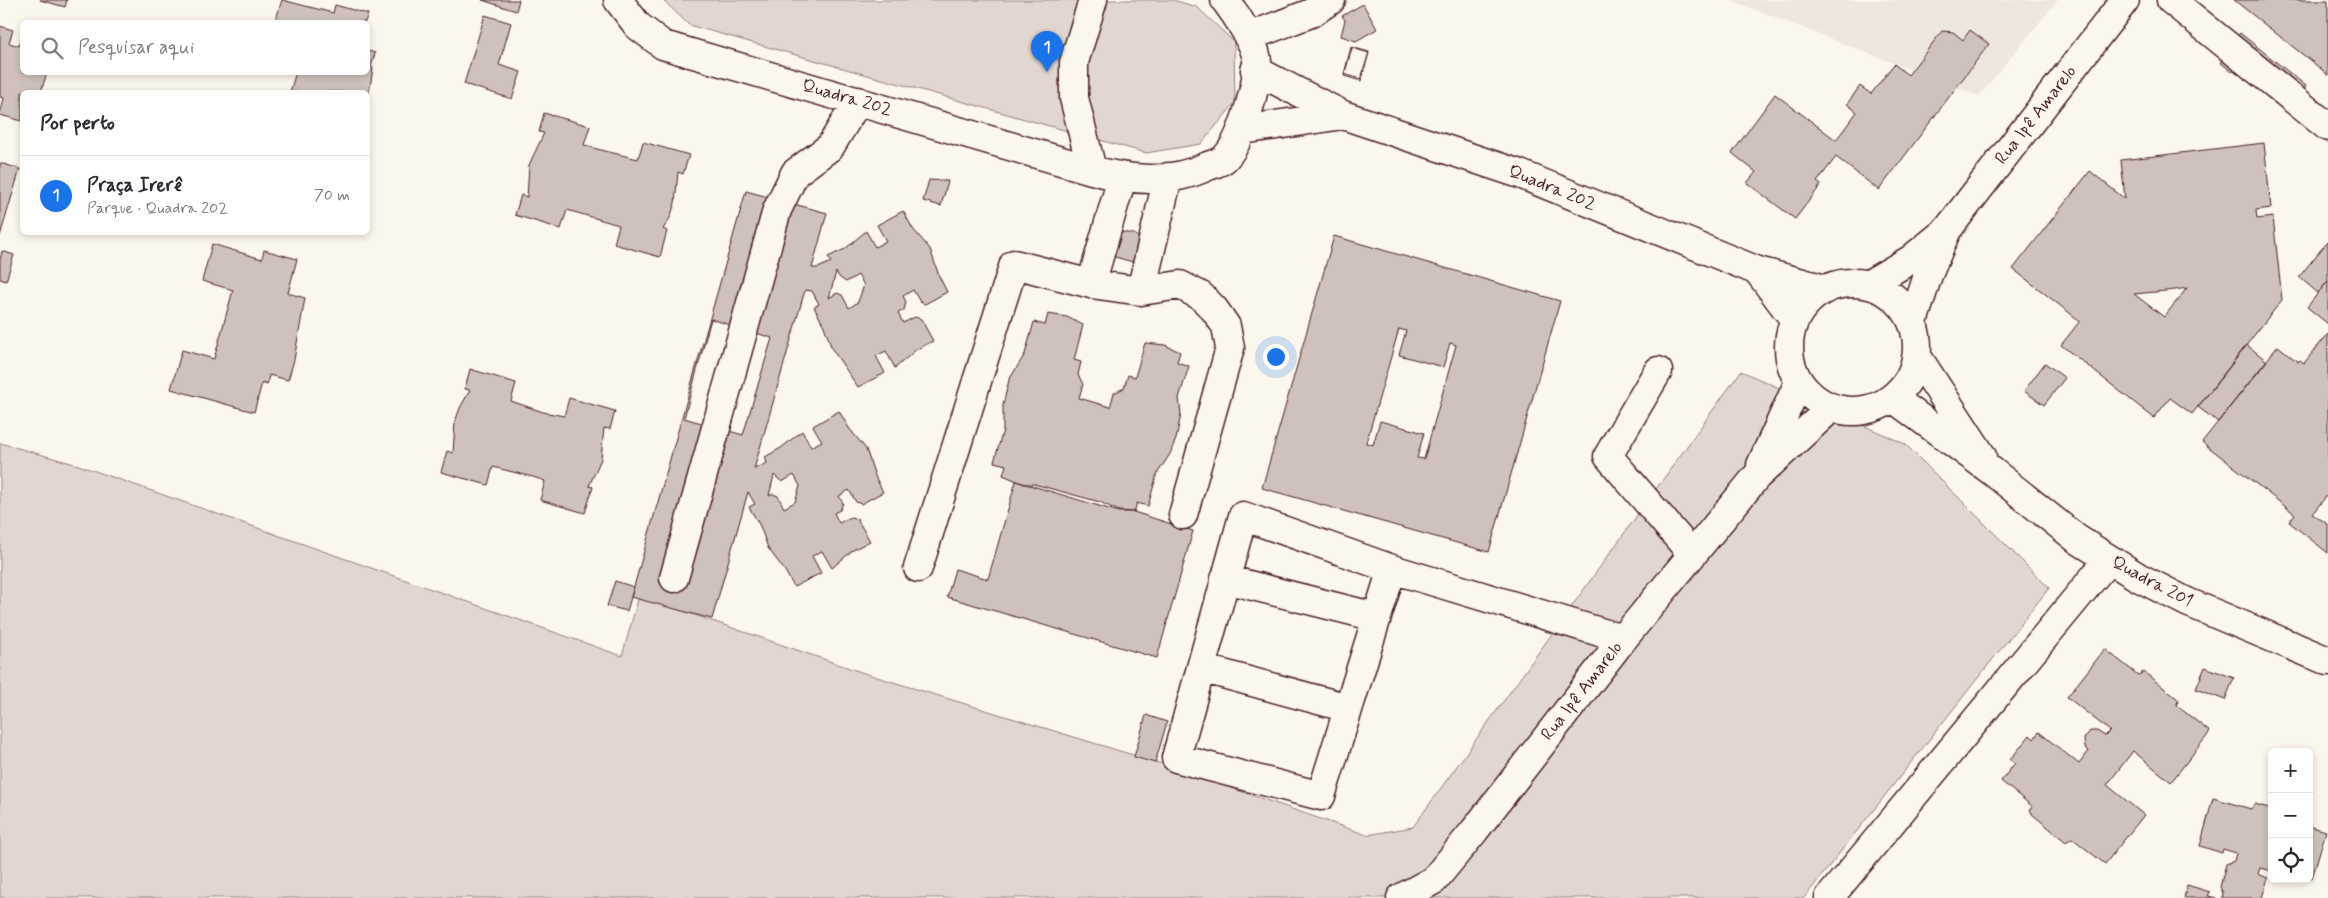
<!DOCTYPE html>
<html lang="pt">
<meta charset="utf-8">
<style>
:root{--surface:#fff;--page:#f2f2f3;--text:#2b2b33;--muted:#7c7c81;--line:#e1e1e2;--accent:#1a73e8}
body{margin:0;font-family:Mynerve,sans-serif;background:var(--page);color:var(--text)}
.controls{position:absolute;right:15px;bottom:15px;display:grid;overflow:hidden;border-radius:8px;box-shadow:0 2px 8px #0003}
.controls button{width:45px;height:45px;display:grid;place-items:center;padding:0;border:0;border-bottom:1px solid var(--line);background:var(--surface);color:var(--text);font:25px sans-serif}
.you{position:absolute;left:1275px;top:356px;width:18px;height:18px;margin:-12px;border:4px solid #fff;border-radius:50%;background:#1a73e8;box-shadow:0 0 0 8px #1a73e833}
.badge{display:grid;place-items:center;width:32px;height:32px;border-radius:50%;background:var(--accent);color:#fff;font-size:16px;font-weight:700}
.pin{position:absolute;translate:-50% -41px;filter:drop-shadow(0 1px 2px #0008)}
.pin::after{content:'';position:absolute;top:26px;width:18px;height:15px;background:inherit;clip-path:polygon(0 0,100% 0,50% 100%)}
.list{margin:0;padding:0;list-style:none}
h2{display:flex;justify-content:space-between;align-items:center;height:65px;margin:0;padding:0 20px;font-size:21px}
h2 small{font-size:16px;font-weight:400;color:var(--muted)}
.list li{display:grid;grid-template-columns:32px 1fr auto;gap:15px;align-items:center;box-sizing:border-box;height:80px;padding:0 20px;border-top:1px solid var(--line)}
.list b{display:block;font-size:19px;white-space:nowrap}
.list p{margin:0;font-size:16px;white-space:nowrap;color:var(--muted)}
.list em{font-size:16px;font-style:normal;color:var(--muted)}
.icon{flex:none;width:28px;height:28px;fill:none;stroke:currentColor;stroke-width:2;stroke-linecap:round;stroke-linejoin:round}
.map{position:relative;flex:none;width:2328px;height:898px;overflow:hidden}
.search{position:absolute;background:var(--surface);box-shadow:0 2px 8px #0003;left:20px;top:20px;width:350px;height:55px;display:flex;align-items:center;gap:12px;box-sizing:border-box;padding:0 18px;border-radius:8px;color:var(--muted);font-size:19px}
.panel{position:absolute;background:var(--surface);box-shadow:0 2px 8px #0003;left:20px;top:90px;width:350px;height:145px;border-radius:8px}
.map>svg:first-child{display:block}
.built{fill:#eee7de}
.green{fill:#e2d7d0;stroke:#967b7e}
.building{fill:#cfc2bc;stroke:#4a1f2b;fill-rule:evenodd}
.lines{fill:none;stroke-linecap:round;stroke-linejoin:round}
.minor-casing{stroke:#4a1f2b;stroke-width:31}
.minor{stroke:#fbf7ec;stroke-width:28}
.labels{text-anchor:middle;dominant-baseline:central;stroke-width:4;stroke-linejoin:round;paint-order:stroke}
.street-label{font-size:18px;fill:#4a1f2b;stroke:#fbf7ec}
</style>
<div class="map">
<svg width="2328" height="898" viewBox="0 0 2328 898">
<rect width="100%" height="100%" fill="#fbf7ec"/>
<filter id="ink" filterUnits="userSpaceOnUse"><feTurbulence type="fractalNoise" baseFrequency=".02" numOctaves="2"/><feDisplacementMap in="SourceGraphic" scale="10" xChannelSelector="R" yChannelSelector="G"/><feConvolveMatrix kernelMatrix="1 2 1 2 8 2 1 2 1" color-interpolation-filters="sRGB"/></filter>
<g filter="url(#ink)">
<path class="built" d="M 1730,0 L 2058,0 L 1979,96 Z"/>
<path class="green" d="M 663,0 L 1173,0 L 1197,7 L 1234,42 L 1235,103 L 1201,144 L 1146,153 L 689,25 Z
M 1741,371 L 1905,444 L 2049,588 L 1804,898 L 0,898 L 0,443 L 78,465 L 622,656 L 639,596 L 867,674 L 1156,762 L 1367,835 L 1413,827 Z"/>
<path class="building" d="M 40,0 L 67,0 L 65,7 Z
M 282,0 L 333,13 L 335,5 L 368,14 L 365,22 L 275,22 Z
M 482,0 L 519,0 L 516,11 Z
M 2234,0 L 2328,0 L 2328,76 L 2326,73 Z
M 1363,4 L 1377,29 L 1356,41 L 1341,36 L 1345,20 L 1342,16 Z
M 485,15 L 511,23 L 499,65 L 521,72 L 512,99 L 464,84 Z
M 0,26 L 13,30 L 9,43 L 19,46 L 22,37 L 22,72 L 47,72 L 41,92 L 22,92 L 22,121 L 0,115 L 4,98 L 0,97 Z
M 1970,30 L 1989,44 L 1879,190 L 1836,157 L 1817,182 L 1821,185 L 1795,219 L 1747,183 L 1756,172 L 1732,153 L 1775,94 L 1836,140 L 1857,112 L 1847,104 L 1860,86 L 1871,94 L 1894,64 L 1908,75 L 1942,31 L 1953,32 L 1963,40 Z
M 2240,33 L 2306,86 L 2304,89 L 2307,90 L 2298,102 L 2224,52 Z
M 1351,47 L 1369,52 L 1361,79 L 1344,74 Z
M 1352,48 L 1369,53 L 1361,81 L 1344,76 Z
M 368,51 L 375,53 L 371,67 L 373,68 L 368,100 L 368,92 L 290,92 L 296,72 L 368,72 Z
M 2226,55 L 2238,65 L 2232,72 L 2220,62 Z
M 544,113 L 590,126 L 584,145 L 597,149 L 638,159 L 643,142 L 689,155 L 683,174 L 678,172 L 675,203 L 670,218 L 663,229 L 667,231 L 660,257 L 614,244 L 619,225 L 567,210 L 561,229 L 515,215 L 521,195 L 527,197 L 529,165 L 544,133 L 539,132 Z
M 2264,143 L 2271,208 L 2256,210 L 2257,219 L 2273,217 L 2282,300 L 2192,414 L 2170,398 L 2154,418 L 2061,345 L 2080,321 L 2013,269 L 2090,171 L 2125,199 L 2121,160 ZM 2187,288 L 2164,317 L 2134,294 L 2175,290 Z
M 0,163 L 20,169 L 0,236 Z
M 929,180 L 948,181 L 941,206 L 923,201 Z
M 746,191 L 827,213 L 812,268 L 818,268 L 831,262 L 828,257 L 845,249 L 866,231 L 875,247 L 886,241 L 877,225 L 903,211 L 913,229 L 930,249 L 939,276 L 947,292 L 925,304 L 920,302 L 913,290 L 903,296 L 906,302 L 904,310 L 898,313 L 903,323 L 915,317 L 921,319 L 933,341 L 917,349 L 895,368 L 886,351 L 876,356 L 885,373 L 858,387 L 832,349 L 824,326 L 814,307 L 819,304 L 812,291 L 805,290 L 754,469 L 767,463 L 765,457 L 781,448 L 802,431 L 811,447 L 822,441 L 813,426 L 839,411 L 849,428 L 866,449 L 875,476 L 883,492 L 861,504 L 856,502 L 849,490 L 839,496 L 843,503 L 840,510 L 834,513 L 839,523 L 851,517 L 857,519 L 870,541 L 853,550 L 832,568 L 822,551 L 812,556 L 821,573 L 794,587 L 785,571 L 768,548 L 760,526 L 749,507 L 755,504 L 748,492 L 712,619 L 631,597 ZM 836,272 L 840,278 L 846,282 L 858,275 L 864,285 L 858,302 L 849,308 L 842,295 L 837,293 L 829,298 ZM 711,319 L 772,338 L 743,435 L 684,418 ZM 774,475 L 782,482 L 794,475 L 800,486 L 795,502 L 784,508 L 778,496 L 773,494 L 769,496 Z
M 1114,231 L 1134,234 L 1141,239 L 1140,264 L 1108,255 Z
M 1334,236 L 1560,301 L 1489,552 L 1262,488 ZM 1399,329 L 1406,331 L 1399,355 L 1443,367 L 1450,343 L 1456,345 L 1424,459 L 1417,458 L 1424,433 L 1380,421 L 1373,445 L 1366,443 Z
M 2328,241 L 2328,281 L 2318,293 L 2299,277 Z
M 212,244 L 262,259 L 264,250 L 297,259 L 288,293 L 305,298 L 294,360 L 288,380 L 269,375 L 267,385 L 262,383 L 254,412 L 171,389 L 182,350 L 214,359 L 219,341 L 233,290 L 202,281 Z
M 2,251 L 14,255 L 6,281 L 0,279 L 0,260 Z
M 2328,281 L 2328,324 L 2307,307 Z
M 1048,314 L 1067,317 L 1083,325 L 1074,360 L 1081,362 L 1078,375 L 1083,384 L 1079,398 L 1110,407 L 1114,393 L 1124,388 L 1128,375 L 1135,377 L 1145,343 L 1165,345 L 1180,352 L 1177,362 L 1189,366 L 1179,398 L 1181,414 L 1176,439 L 1170,454 L 1157,474 L 1148,506 L 1137,503 L 1134,512 L 1119,511 L 1100,502 L 1034,484 L 1024,484 L 1003,475 L 1006,465 L 994,462 L 1003,430 L 1003,405 L 1009,380 L 1025,354 L 1034,322 L 1045,325 Z
M 2328,334 L 2328,494 L 2312,514 L 2328,524 L 2328,553 L 2289,522 L 2295,514 L 2202,442 L 2278,346 L 2298,362 L 2300,360 L 2304,363 Z
M 2247,345 L 2267,361 L 2218,422 L 2198,407 Z
M 2045,363 L 2065,378 L 2044,405 L 2024,391 Z
M 470,369 L 516,383 L 511,401 L 543,412 L 564,416 L 569,398 L 615,411 L 610,429 L 604,428 L 601,459 L 589,486 L 593,487 L 585,513 L 540,500 L 545,481 L 533,477 L 493,467 L 488,485 L 441,472 L 447,451 L 453,453 L 455,422 L 460,408 L 470,390 L 465,389 Z
M 1016,481 L 1119,512 L 1134,512 L 1193,531 L 1157,658 L 947,597 L 955,569 L 988,579 Z
M 615,581 L 634,587 L 627,611 L 607,606 Z
M 2105,649 L 2138,675 L 2144,672 L 2179,700 L 2176,705 L 2210,732 L 2171,782 L 2133,751 L 2107,785 L 2144,815 L 2105,864 L 2072,838 L 2066,842 L 2032,814 L 2030,809 L 2033,807 L 2001,781 L 2015,763 L 2010,760 L 2030,735 L 2034,739 L 2039,732 L 2079,764 L 2089,751 L 2085,748 L 2084,739 L 2090,731 L 2097,731 L 2105,736 L 2110,731 L 2067,697 Z
M 2205,667 L 2234,678 L 2225,700 L 2196,689 Z
M 1146,715 L 1167,722 L 1155,763 L 1134,757 Z
M 2213,798 L 2251,809 L 2255,804 L 2272,809 L 2272,871 L 2260,868 L 2258,874 L 2268,878 L 2262,898 L 2222,898 L 2223,893 L 2220,887 L 2226,864 L 2234,861 L 2236,853 L 2223,849 L 2222,853 L 2200,846 Z
M 2309,826 L 2326,831 L 2312,878 L 2309,877 Z
M 2187,885 L 2210,892 L 2208,896 L 2216,898 L 2184,898 Z"/>
<g class="lines">
<defs>
<path id="minor" d="M 618,0 L 638,26 L 663,45 L 1092,170 C 1132,181 1170,184 1208,166 C 1213,164 1222,162 1225,158 C 1242,141 1258,84 1257,61 C 1256,44 1235,13 1225,0
M 2171,0 L 2328,127
M 1248,37 L 1311,13 L 1331,0
M 1255,70 L 1343,115 L 1520,174 L 1758,271 L 1825,289
M 1242,130 L 1343,115
M 1092,170 L 1074,98 L 1074,62 L 1093,0
M 1758,271 L 1794,319
M1789 347a64 64 0 1 1 128 0a64 64 0 1 1-128 0Z
M 1091,284 L 1122,178
M 1869,284 L 1910,260 L 1947,230 L 2125,0
M 1141,291 L 1168,177
M 1913,322 L 1928,275 L 1946,232
M 1918,358 L 1982,456
M 1658,371 L 1608,456 L 1692,554
M 1893,398 L 1993,472 L 2077,539 L 2138,577 L 2187,602 L 2328,661
M 1761,465 L 1799,382
M 918,568 L 1014,264 L 1091,284 L 1141,291 L 1180,285 L 1201,296 L 1214,309 L 1226,326 L 1230,348 L 1183,515
M 1392,569 L 1321,796 L 1176,758 L 1243,516 L 1392,569 L 1623,639
M 674,578 L 777,210 L 795,173 L 830,147 L 858,101
M 1225,579 L 1376,617
M 1201,668 L 1348,708
M 1401,898 L 1434,880 L 1475,830 L 1623,639 L 1757,476 L 1831,408
M 1829,898 L 2109,559"/>
</defs>
<use href="#minor" class="minor-casing"/>
<use href="#minor" class="minor"/>
</g>
</g>
<g class="labels">
<g class="street-label">
<text transform="translate(847 98) rotate(16)">Quadra 202</text>
<text transform="translate(2036 115) rotate(-52)">Rua Ipê Amarelo</text>
<text transform="translate(1552 188) rotate(22)">Quadra 202</text>
<text transform="translate(2152 582) rotate(28)">Quadra 201</text>
<text transform="translate(1582 691) rotate(-52)">Rua Ipê Amarelo</text>
</g>
</g>
</svg>
<div class="controls">
<button>+</button>
<button>−</button>
<button><svg class="icon" aria-label="locate" viewBox="0 0 24 24"><circle cx="12" cy="12" r="6"/><path d="M12 2v4M12 18v4M2 12h4M18 12h4"/></svg></button>
</div>
<div class="you"></div>
<div class="pin badge" style="left:1047px;top:72px">1</div>
<div class="search"><svg class="icon" aria-label="search" viewBox="0 0 24 24"><circle cx="10" cy="10" r="6"/><path d="M15 15l6 6"/></svg>Pesquisar aqui</div>
<section class="panel">
<h2>Por perto<small></small></h2>
<ul class="list">
<li><span class="badge">1</span><div><b>Praça Irerê</b><p>Parque · Quadra 202</p></div><em>70 m</em></li>
</ul>
</section>
</div>
